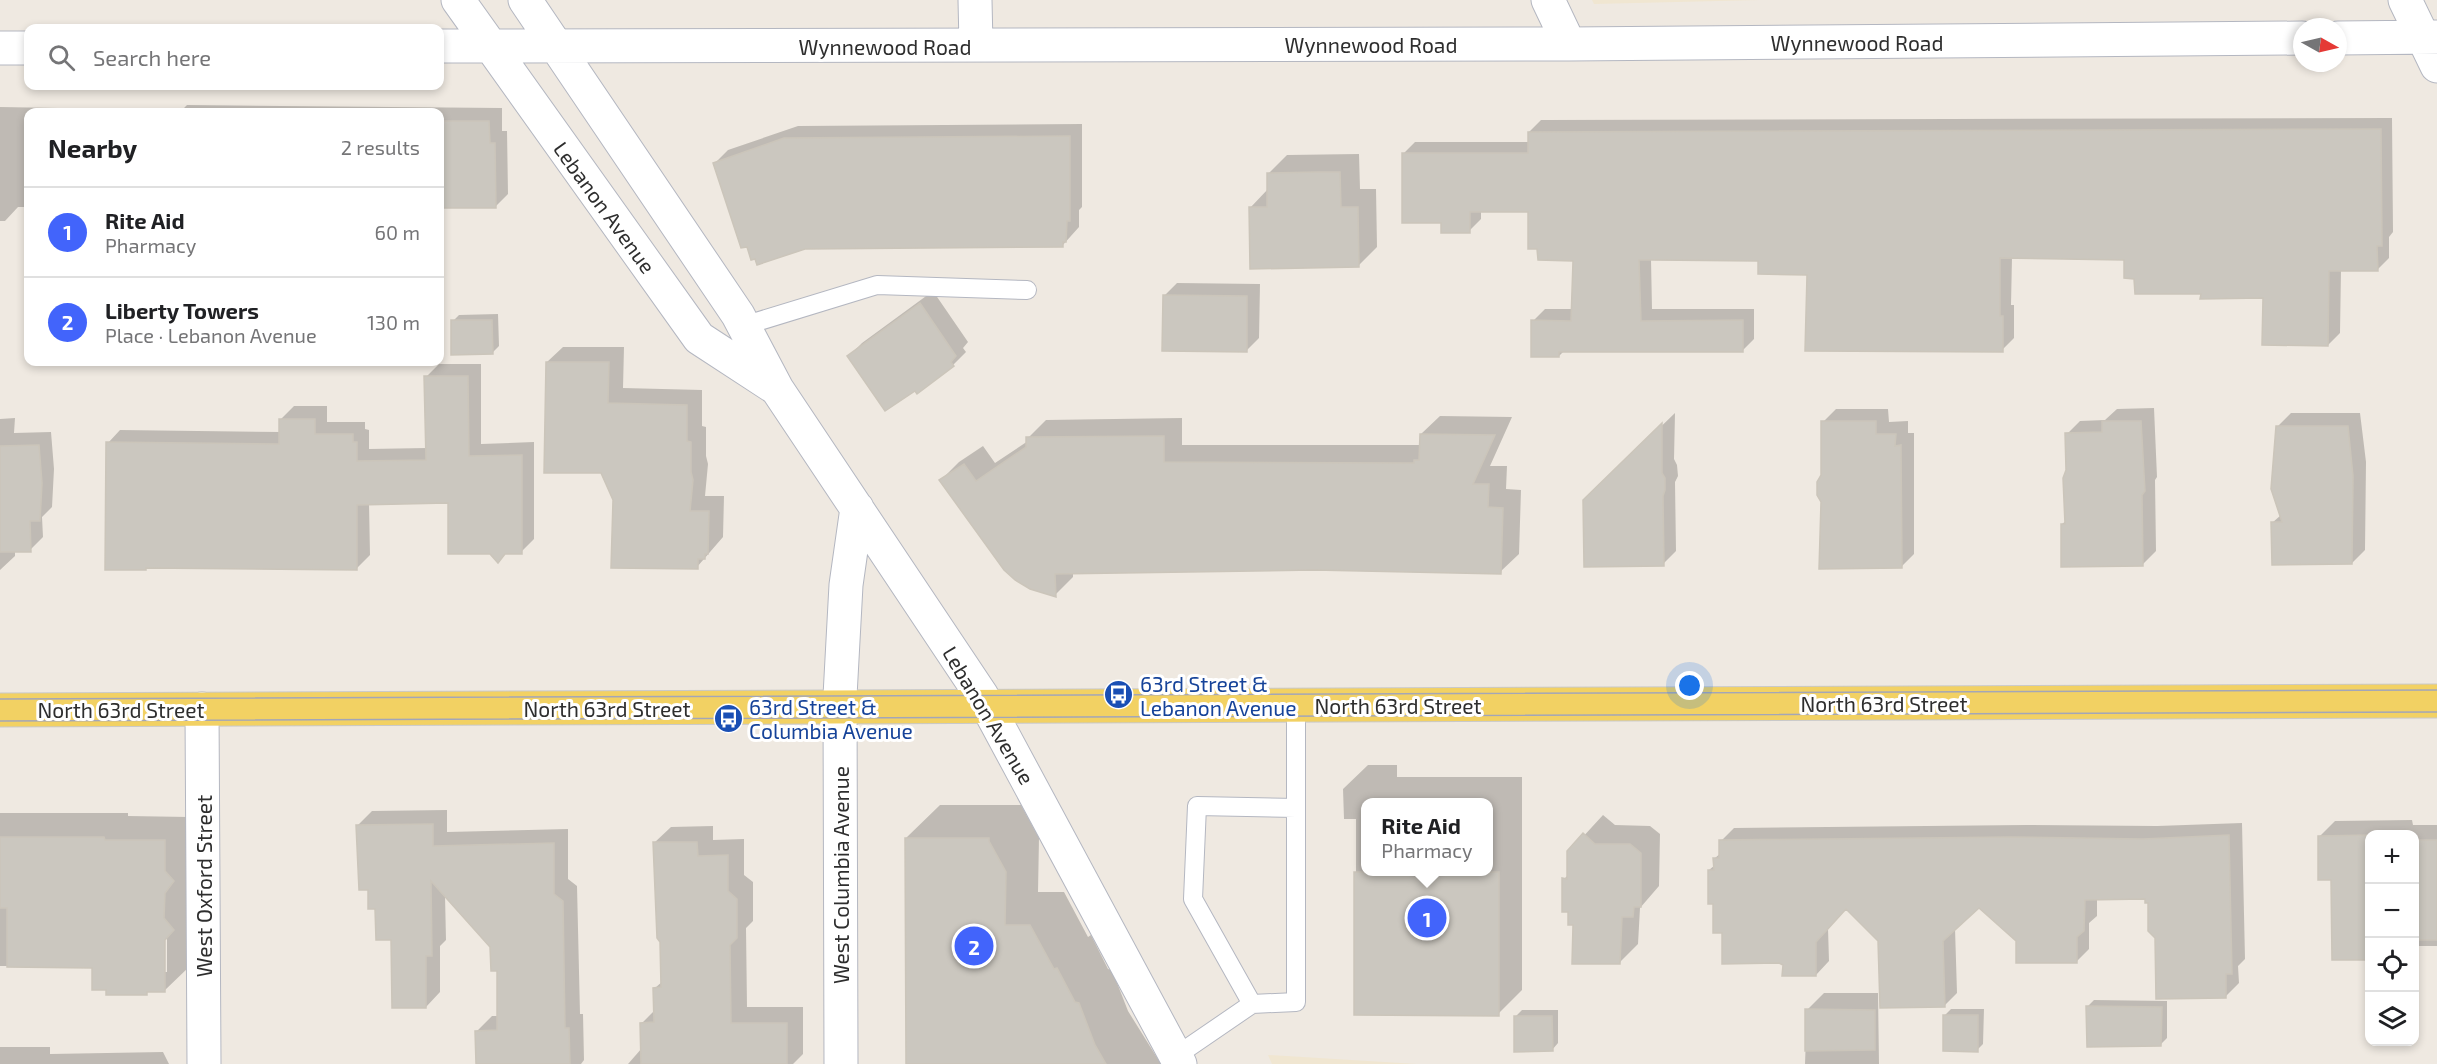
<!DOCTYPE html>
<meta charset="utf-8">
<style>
:root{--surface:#fff;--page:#f2f2f2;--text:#202124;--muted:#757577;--line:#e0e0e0;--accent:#4264fb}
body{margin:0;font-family:"Exo 2",sans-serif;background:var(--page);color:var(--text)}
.controls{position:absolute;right:18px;bottom:18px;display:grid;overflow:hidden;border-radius:12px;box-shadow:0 3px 9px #0003}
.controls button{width:54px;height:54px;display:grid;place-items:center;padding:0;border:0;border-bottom:2px solid var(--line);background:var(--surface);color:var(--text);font:30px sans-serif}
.compass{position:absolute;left:2293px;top:18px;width:54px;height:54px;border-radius:50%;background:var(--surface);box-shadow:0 3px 9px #0003;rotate:98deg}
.you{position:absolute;left:1690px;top:686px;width:21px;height:21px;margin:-15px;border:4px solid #fff;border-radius:50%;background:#1a73e8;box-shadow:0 0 0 9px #1a73e833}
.badge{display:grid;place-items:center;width:39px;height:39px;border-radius:50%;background:var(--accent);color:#fff;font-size:20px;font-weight:700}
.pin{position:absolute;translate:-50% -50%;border:3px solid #fff;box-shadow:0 2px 6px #0006}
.popup{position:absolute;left:1361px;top:798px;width:132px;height:78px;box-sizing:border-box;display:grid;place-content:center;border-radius:12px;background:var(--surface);filter:drop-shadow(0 2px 4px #0005);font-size:20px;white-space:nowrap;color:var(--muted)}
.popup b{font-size:22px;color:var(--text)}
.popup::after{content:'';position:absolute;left:50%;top:100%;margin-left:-12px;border:12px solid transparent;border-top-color:var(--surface)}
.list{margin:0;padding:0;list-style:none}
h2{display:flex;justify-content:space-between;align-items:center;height:78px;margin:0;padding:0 24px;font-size:26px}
h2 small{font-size:20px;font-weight:400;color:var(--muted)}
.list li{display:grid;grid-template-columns:39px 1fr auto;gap:18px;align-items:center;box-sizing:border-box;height:90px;padding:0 24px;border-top:2px solid var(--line)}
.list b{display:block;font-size:22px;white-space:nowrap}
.list p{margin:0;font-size:20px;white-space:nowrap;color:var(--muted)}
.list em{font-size:20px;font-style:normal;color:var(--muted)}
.icon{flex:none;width:33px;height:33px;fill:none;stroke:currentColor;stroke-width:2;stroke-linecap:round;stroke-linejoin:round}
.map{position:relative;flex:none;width:2437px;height:1064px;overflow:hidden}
.search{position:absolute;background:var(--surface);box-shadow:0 3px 9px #0003;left:24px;top:24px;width:420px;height:66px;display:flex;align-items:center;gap:15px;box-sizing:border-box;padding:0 21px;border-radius:12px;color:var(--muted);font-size:22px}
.panel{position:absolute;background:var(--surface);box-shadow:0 3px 9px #0003;left:24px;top:108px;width:420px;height:258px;border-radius:12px}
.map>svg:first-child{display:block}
.education{fill:#f0e6d1}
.shadow{fill:#0003;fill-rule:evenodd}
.building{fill:#cbc7bf;stroke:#cbc5ba;stroke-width:1.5}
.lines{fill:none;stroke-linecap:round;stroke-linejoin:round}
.lane-casing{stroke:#b4b7c1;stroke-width:20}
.street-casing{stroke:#b4b7c1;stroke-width:35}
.primary-casing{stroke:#c9c9c9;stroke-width:35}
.lane{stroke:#fff;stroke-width:18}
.street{stroke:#fff;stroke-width:33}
.primary{stroke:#f2d163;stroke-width:33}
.tram{stroke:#a3a6b8;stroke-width:1.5}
.labels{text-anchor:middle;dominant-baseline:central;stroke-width:6;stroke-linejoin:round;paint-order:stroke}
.street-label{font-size:21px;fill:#2e2e2e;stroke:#fff}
.transit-label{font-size:21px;fill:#164399;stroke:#fff;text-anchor:start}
</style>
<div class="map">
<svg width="2437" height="1064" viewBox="0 0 2437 1064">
<rect width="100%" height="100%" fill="#efe9e1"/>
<path class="education" d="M 1592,0 L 1760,0 L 1594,4 Z
M 1268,1055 L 1417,1064 L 1272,1064 Z"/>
<path class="shadow" d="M 187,105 L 502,108 L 502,131 L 507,131 L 508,194 L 495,207 L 440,207 L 440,112 L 28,112 L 28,207 L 18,207 L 5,221 L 0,221 L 0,107 L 116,109 L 184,108 Z
M 2392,118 L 2393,232 L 2389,237 L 2389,258 L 2377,270 L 2341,269 L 2340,333 L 2328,345 L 2265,297 L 2202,292 L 2135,277 L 2126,259 L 2012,257 L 2011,305 L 2014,305 L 2014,338 L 2002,350 L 1808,273 L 1760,259 L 1651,259 L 1652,309 L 1754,309 L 1754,339 L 1742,351 L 1564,351 L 1559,356 L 1533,321 L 1545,309 L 1573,309 L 1574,260 L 1529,211 L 1481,211 L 1481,219 L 1469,231 L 1442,221 L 1403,154 L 1415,142 L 1529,142 L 1529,132 L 1541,120 Z
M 1082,124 L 1082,207 L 1079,210 L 1079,227 L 1062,246 L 715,163 L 728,150 L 798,126 Z
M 1359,154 L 1360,189 L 1376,189 L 1377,247 L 1358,266 L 1250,208 L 1268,189 L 1268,174 L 1287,155 Z
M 1177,283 L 1260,284 L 1259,338 L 1246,351 L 1164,296 Z
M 933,291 L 968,342 L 963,348 L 966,352 L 953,365 L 918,392 L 849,356 L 862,343 Z
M 498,314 L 499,346 L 492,353 L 453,321 L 459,315 Z
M 563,347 L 624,347 L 623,388 L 702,390 L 702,426 L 706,427 L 706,456 L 708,464 L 705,496 L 724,496 L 723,537 L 697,567 L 614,500 L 547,362 Z
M 439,364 L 481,364 L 481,444 L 534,442 L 534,539 L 521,552 L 507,552 L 498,561 L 450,502 L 369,503 L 370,555 L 357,568 L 108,443 L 120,430 L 281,432 L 281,419 L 294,406 L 327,406 L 327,422 L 365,422 L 365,429 L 369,430 L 369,449 L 427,448 L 426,377 Z
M 2154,408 L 2157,477 L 2155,480 L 2156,551 L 2143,564 L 2062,524 L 2066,521 L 2067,434 L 2080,421 L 2105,420 L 2117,409 Z
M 1836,409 L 1888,409 L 1889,422 L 1908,421 L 1908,433 L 1914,433 L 1914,554 L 1901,567 L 1823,476 L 1823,422 Z
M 1675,413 L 1674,459 L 1677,465 L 1678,476 L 1675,482 L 1676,551 L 1663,564 L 1585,500 Z
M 2291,413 L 2360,413 L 2366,462 L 2365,550 L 2352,563 L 2272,523 L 2281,515 L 2278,426 Z
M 1440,416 L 1512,417 L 1490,466 L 1507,466 L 1506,489 L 1521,490 L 1519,554 L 1500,572 L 1314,568 L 1073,573 L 1073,577 L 1055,595 L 941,480 L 959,462 L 983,446 L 995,463 L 1028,441 L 1028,438 L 1046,420 L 1182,418 L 1182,445 L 1421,445 L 1421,434 Z
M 15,418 L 14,433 L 51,432 L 54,469 L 52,507 L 42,517 L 43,537 L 30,550 L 15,551 L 15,556 L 0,570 L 0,419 Z
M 1368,765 L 1397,765 L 1397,777 L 1522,777 L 1522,990 L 1498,1014 L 1356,1014 L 1356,819 L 1344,819 L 1343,789 ZM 1366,802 L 1488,802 L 1488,872 L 1366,872 Z
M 940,805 L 1021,805 L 1039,838 L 1038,892 L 1064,892 L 1088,937 L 1091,935 L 1108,969 L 1112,970 L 1128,1011 L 1161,1064 L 907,1064 L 906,838 Z
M 447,810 L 447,832 L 568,829 L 568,879 L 577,886 L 580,1014 L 583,1014 L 584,1060 L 581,1064 L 478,1064 L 477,1031 L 492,1016 L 498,1016 L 498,969 L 492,946 L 445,895 L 446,940 L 440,946 L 440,992 L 426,1007 L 369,889 L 358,825 L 372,811 Z
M 0,813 L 128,813 L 128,816 L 189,817 L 189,967 L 164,991 L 149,990 L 146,994 L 108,989 L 94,966 L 0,966 ZM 164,932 L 167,932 L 167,972 L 164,972 Z
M 1603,815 L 1615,825 L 1650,826 L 1660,834 L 1659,886 L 1640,908 L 1638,944 L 1619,963 L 1574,923 L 1569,910 L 1564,879 L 1569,874 L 1569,852 Z
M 2412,820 L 2413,825 L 2437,825 L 2437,946 L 2414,946 L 2414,834 L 2370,834 L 2370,958 L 2333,879 L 2319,837 L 2335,821 Z
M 2242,823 L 2245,959 L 2238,966 L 2239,983 L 2226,996 L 2156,937 L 2149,901 L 2146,898 L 2097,898 L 2097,916 L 2089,923 L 2089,949 L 2076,962 L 2017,940 L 1979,906 L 1955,928 L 1957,993 L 1944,1006 L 1847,907 L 1828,928 L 1829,961 L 1816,975 L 1784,964 L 1724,931 L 1714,902 L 1709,870 L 1715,865 L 1715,858 L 1721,853 L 1721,841 L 1734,828 L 2025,825 L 2157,826 Z
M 713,826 L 713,840 L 744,839 L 744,875 L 753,882 L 753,921 L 746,928 L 747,1007 L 803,1007 L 803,1054 L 793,1064 L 628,1064 L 642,1048 L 642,1023 L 655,1010 L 655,988 L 663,981 L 654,843 L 671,827 Z
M 1824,993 L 1878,993 L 1879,1064 L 1805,1064 L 1807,1010 Z
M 2094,1000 L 2167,1001 L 2167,1038 L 2161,1044 L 2087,1007 Z
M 1951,1009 L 1984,1009 L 1983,1044 L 1977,1050 L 1945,1015 Z
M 1522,1010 L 1558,1010 L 1558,1043 L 1552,1050 L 1515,1017 Z
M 0,1047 L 50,1047 L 50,1054 L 163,1052 L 169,1064 L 0,1064 Z"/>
<path class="building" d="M 440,121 L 489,121 L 490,143 L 495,143 L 496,208 L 440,208 Z
M 2381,129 L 2382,246 L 2377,246 L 2378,271 L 2329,271 L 2328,346 L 2262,345 L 2263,298 L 2200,299 L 2201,294 L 2135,294 L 2134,279 L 2124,278 L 2124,260 L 2000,258 L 2000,316 L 2003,316 L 2003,352 L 1805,351 L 1807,275 L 1758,274 L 1758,261 L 1653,260 L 1639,260 L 1641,321 L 1743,320 L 1743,352 L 1559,352 L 1559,357 L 1531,357 L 1531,320 L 1571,321 L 1573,261 L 1538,260 L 1537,249 L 1528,249 L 1528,212 L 1470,212 L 1470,233 L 1441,233 L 1441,223 L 1402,223 L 1402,153 L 1528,153 L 1528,132 Z
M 1070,136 L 1070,221 L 1067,221 L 1066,242 L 1063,242 L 1063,247 L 805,249 L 757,265 L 755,259 L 751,260 L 747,247 L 741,248 L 713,163 L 784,138 Z
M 1317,172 L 1340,172 L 1341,207 L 1358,207 L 1359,267 L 1250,269 L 1249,207 L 1267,207 L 1267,173 Z
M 1163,295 L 1247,296 L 1247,352 L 1162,351 Z
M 920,303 L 956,356 L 951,362 L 954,366 L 917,394 L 915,391 L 885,411 L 847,356 Z
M 451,320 L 492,320 L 493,354 L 451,355 Z
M 546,362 L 609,362 L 608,403 L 687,405 L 687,441 L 691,442 L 691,472 L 693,480 L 690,511 L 709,511 L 708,554 L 705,554 L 705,559 L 698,559 L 698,569 L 611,568 L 613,500 L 601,473 L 544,473 Z
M 424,376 L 468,376 L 469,456 L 522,455 L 522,554 L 505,554 L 498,563 L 490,554 L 448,554 L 448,503 L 357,505 L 357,570 L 146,568 L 146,570 L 105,570 L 106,442 L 279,444 L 279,419 L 315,419 L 315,434 L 353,434 L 353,442 L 357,442 L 357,461 L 426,460 Z
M 1821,421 L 1876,421 L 1876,434 L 1896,434 L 1895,446 L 1901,445 L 1902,568 L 1819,569 L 1821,502 L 1817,495 L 1817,482 L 1821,475 Z
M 2102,421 L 2141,421 L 2145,491 L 2142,495 L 2143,566 L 2061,567 L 2061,524 L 2065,524 L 2063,478 L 2066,470 L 2065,433 L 2102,432 Z
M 1662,423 L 1662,473 L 1665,478 L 1665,490 L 1663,496 L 1664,566 L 1584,567 L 1583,500 Z
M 2276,426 L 2348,426 L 2353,476 L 2352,564 L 2272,565 L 2271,522 L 2282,522 L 2271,489 Z
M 1420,434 L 1495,435 L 1473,484 L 1489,484 L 1488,507 L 1503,508 L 1501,574 L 1314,570 L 1055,574 L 1056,597 L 1030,589 L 1015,580 L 1004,570 L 939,480 L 964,464 L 976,481 L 1026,447 L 1026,437 L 1164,436 L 1164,462 L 1414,463 L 1414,460 L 1419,460 Z
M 39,445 L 42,483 L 40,521 L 30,521 L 31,552 L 0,552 L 0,446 Z
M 433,824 L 433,846 L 554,843 L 554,894 L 563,901 L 565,1028 L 569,1028 L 570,1064 L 476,1064 L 475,1031 L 497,1030 L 497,971 L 491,971 L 490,947 L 431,881 L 432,956 L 426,956 L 426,1008 L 392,1008 L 391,940 L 376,940 L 375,909 L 368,909 L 368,890 L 359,890 L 356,825 Z
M 1583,833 L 1595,844 L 1630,844 L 1641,853 L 1641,907 L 1634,907 L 1633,917 L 1622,917 L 1620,964 L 1572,964 L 1573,925 L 1568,925 L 1568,912 L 1562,912 L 1562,878 L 1567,879 L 1567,851 Z
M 2229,835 L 2232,974 L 2226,974 L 2226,998 L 2156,999 L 2155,938 L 2148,931 L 2148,903 L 2145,903 L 2145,899 L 2085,900 L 2084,931 L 2077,937 L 2077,963 L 2016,963 L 2016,941 L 1979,908 L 1943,941 L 1945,1007 L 1880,1008 L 1878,941 L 1846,909 L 1816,942 L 1816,976 L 1782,976 L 1783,965 L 1779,963 L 1722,964 L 1722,933 L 1713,933 L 1713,904 L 1708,904 L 1708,870 L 1714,870 L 1713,858 L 1719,858 L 1719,840 L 2011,837 L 2143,839 Z
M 2370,835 L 2370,960 L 2332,960 L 2331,880 L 2318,880 L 2318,836 Z
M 0,837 L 104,837 L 105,840 L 165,840 L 165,871 L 174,881 L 165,893 L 164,918 L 174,930 L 165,940 L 165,992 L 147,992 L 147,995 L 106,995 L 106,990 L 92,990 L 92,968 L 7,967 L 7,908 L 0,908 Z
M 905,838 L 989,838 L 989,841 L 1006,872 L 1005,925 L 1030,925 L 1054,969 L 1057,968 L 1075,1002 L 1079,1003 L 1095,1045 L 1106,1064 L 906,1064 Z
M 2415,840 L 2437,840 L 2437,940 L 2415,940 Z
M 653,842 L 697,842 L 698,856 L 728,855 L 728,891 L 737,899 L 737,938 L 730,945 L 731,1023 L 787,1023 L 787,1064 L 641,1064 L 640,1023 L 654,1022 L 653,988 L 661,987 L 660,942 L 657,938 Z
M 1354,872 L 1499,872 L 1499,1016 L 1354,1015 Z
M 2086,1006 L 2162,1007 L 2161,1046 L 2087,1047 Z
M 1805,1009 L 1875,1010 L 1875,1050 L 1805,1051 Z
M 1943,1015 L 1978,1015 L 1978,1052 L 1943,1051 Z
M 1514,1016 L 1552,1016 L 1553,1051 L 1514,1052 Z"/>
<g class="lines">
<defs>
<path id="lane" d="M 743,326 L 877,285 L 1027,290
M 1296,705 L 1296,1002 L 1252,1004 L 1193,899 L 1197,806 L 1296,808
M 1176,1056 L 1252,1004"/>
<path id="street" d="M 458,0 L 699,338 L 774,387
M 525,0 L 738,315 L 777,389 L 982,696 L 1180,1064
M 975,0 L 976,45
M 1548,0 L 1569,44
M 2405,0 L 2437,66
M 2338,38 L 2437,37
M 440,46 L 1569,44 L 2302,38
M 0,48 L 28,48
M 202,709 L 204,1064
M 841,1064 L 840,696 L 846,585 L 857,508"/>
<path id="primary" d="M 0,710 L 2437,701"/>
</defs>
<use href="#lane" class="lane-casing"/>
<use href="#street" class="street-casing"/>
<use href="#primary" class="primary-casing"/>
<use href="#lane" class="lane"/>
<use href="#street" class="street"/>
<use href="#primary" class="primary"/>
<path class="tram" d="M 0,699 L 2437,690
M 0,721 L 2437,712"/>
</g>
<defs>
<symbol id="bus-disc" viewBox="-11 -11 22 22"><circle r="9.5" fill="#1a4fb4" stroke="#fff"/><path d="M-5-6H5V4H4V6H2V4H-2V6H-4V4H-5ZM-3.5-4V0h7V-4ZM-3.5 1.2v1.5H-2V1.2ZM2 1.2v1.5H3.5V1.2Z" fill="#fff"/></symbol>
</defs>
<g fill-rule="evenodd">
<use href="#bus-disc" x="1102" y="678" width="33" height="33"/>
<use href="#bus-disc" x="712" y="702" width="33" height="33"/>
</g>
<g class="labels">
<g class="street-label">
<text x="1857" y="42">Wynnewood Road</text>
<text x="1371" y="44">Wynnewood Road</text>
<text x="885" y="46">Wynnewood Road</text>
<text transform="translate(605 207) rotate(54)">Lebanon Avenue</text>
<text x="1884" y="703">North 63rd Street</text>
<text x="1398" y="705">North 63rd Street</text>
<text x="607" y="708">North 63rd Street</text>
<text x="121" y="709">North 63rd Street</text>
<text transform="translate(989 715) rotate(59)">Lebanon Avenue</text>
<text transform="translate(840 875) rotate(-90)">West Columbia Avenue</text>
<text transform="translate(203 886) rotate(-90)">West Oxford Street</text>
</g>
<g class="transit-label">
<text x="1140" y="683">63rd Street &amp;<tspan x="1140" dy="24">Lebanon Avenue</tspan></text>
<text x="749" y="706">63rd Street &amp;<tspan x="749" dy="24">Columbia Avenue</tspan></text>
</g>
</g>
</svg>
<div class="controls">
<button>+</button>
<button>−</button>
<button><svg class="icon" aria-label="locate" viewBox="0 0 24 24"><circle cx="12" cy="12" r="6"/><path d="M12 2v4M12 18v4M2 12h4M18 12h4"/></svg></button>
<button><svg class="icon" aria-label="layers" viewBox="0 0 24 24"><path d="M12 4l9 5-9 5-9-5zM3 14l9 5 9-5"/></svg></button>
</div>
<svg class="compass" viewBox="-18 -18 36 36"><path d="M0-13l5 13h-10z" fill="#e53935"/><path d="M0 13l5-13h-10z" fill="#757577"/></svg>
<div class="you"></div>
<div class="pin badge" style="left:1427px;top:918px">1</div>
<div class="popup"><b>Rite Aid</b>Pharmacy</div>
<div class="pin badge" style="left:974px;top:946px">2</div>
<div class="search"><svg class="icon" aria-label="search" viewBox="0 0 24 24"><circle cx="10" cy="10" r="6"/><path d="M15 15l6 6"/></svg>Search here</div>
<section class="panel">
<h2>Nearby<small>2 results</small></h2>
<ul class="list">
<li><span class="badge">1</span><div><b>Rite Aid</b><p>Pharmacy</p></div><em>60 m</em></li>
<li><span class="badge">2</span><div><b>Liberty Towers</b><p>Place · Lebanon Avenue</p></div><em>130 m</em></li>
</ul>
</section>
</div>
